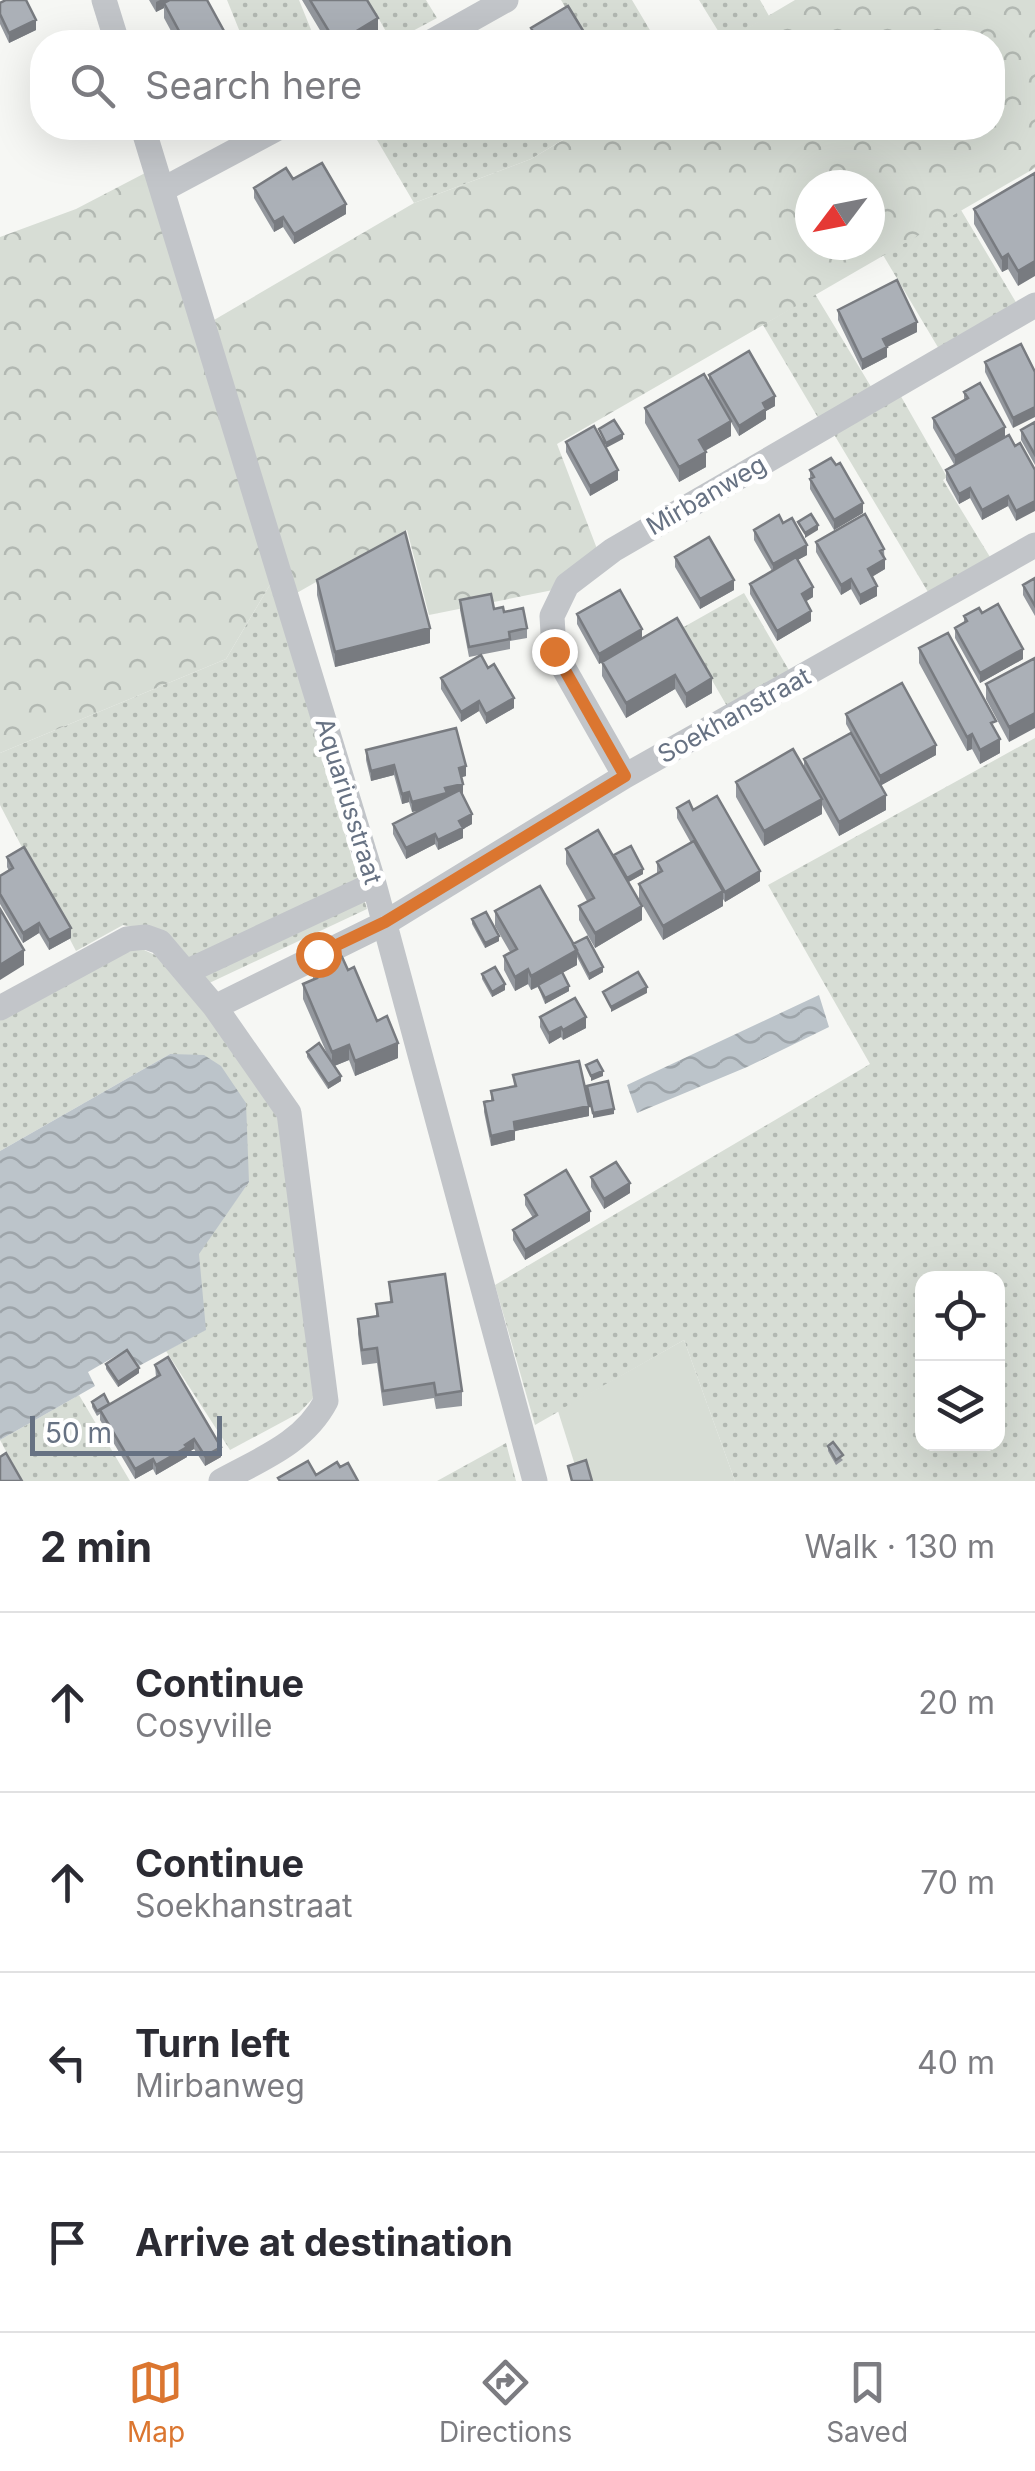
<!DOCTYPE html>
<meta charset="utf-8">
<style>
:root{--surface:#fff;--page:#f7f7f7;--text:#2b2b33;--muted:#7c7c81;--line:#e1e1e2;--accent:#db7630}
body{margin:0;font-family:Inter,sans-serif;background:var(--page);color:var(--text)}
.controls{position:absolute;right:30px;bottom:30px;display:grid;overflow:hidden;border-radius:20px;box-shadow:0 10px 40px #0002}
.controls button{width:90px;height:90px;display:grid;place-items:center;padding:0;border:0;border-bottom:2px solid var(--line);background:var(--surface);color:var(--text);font:50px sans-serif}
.compass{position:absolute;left:795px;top:170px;width:90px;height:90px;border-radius:50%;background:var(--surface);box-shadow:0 10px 40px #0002;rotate:238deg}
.scale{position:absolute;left:30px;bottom:25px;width:192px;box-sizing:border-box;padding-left:10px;border:5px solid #677283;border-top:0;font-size:28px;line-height:35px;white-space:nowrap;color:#677283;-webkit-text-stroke:8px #fff;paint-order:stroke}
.stop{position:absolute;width:30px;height:30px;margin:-22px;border:8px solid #db7630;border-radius:50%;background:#fff}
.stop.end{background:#db7630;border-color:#fff;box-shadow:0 2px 10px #0008}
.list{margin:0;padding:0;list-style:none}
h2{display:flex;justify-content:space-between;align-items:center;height:130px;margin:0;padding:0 40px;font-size:42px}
h2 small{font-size:32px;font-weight:400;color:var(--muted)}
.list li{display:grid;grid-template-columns:65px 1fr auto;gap:30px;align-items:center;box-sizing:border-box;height:180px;padding:0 40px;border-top:2px solid var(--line)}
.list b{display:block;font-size:38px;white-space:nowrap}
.list p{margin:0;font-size:32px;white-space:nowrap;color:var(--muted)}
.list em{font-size:32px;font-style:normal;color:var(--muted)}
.icon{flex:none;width:55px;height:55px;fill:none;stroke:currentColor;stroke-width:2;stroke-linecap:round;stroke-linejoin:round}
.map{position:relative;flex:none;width:1035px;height:1481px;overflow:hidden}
.search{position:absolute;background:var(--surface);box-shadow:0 10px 40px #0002;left:30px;right:30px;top:30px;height:110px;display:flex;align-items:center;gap:25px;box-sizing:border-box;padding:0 35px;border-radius:40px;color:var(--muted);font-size:38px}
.sheet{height:850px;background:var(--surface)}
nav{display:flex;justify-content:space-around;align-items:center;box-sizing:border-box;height:140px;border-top:2px solid var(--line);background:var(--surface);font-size:28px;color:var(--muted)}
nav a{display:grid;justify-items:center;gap:5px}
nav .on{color:var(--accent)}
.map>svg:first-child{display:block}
.green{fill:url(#green-dots);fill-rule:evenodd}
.forest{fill:url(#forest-crowns);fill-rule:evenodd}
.pitch{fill:#d7ddd5}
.water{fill:url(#water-waves)}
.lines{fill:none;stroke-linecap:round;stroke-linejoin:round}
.minor{stroke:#c2c5c9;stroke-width:25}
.wall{fill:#93979d}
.shaded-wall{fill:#787b80}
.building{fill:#abb0b7;stroke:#787b80;stroke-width:2.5}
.route{stroke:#db7630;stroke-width:12}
.labels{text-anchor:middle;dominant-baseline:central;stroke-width:10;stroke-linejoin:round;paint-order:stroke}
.street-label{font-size:25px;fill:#677283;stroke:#fff}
</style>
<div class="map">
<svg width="1035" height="1481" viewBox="0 0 1035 1481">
<defs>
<pattern id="green-dots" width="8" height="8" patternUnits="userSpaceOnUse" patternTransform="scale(2.5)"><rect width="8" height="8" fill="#d7ddd5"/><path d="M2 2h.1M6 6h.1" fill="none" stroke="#b2b8b2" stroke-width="1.8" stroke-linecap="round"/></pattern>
<pattern id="forest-crowns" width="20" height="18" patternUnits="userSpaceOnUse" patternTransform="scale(2.5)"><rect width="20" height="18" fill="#d7ddd5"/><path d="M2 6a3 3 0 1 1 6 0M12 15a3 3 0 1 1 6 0" fill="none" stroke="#b2b8b2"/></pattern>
<pattern id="water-waves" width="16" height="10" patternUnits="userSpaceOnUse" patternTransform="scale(2.5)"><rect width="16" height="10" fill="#bcc4ca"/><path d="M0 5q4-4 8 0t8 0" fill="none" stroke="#9da4a9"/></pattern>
</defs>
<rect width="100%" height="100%" fill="#f6f7f4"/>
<path class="green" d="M 227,0 L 299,0 L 316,42 L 244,42 Z
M 368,0 L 426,0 L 437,18 L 392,42 Z
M 561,0 L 632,0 L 657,42 L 586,42 Z
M 699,0 L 760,0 L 769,16 L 725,42 Z
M 370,128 L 573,128 L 576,132 L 531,159 L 414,203 Z
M 961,210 L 1017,304 L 939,349 L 883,255 Z
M 815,294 L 873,390 L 820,421 L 763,325 Z
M 899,393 L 947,477 L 943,480 L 990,557 L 928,592 L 832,431 Z
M 271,583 L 367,909 L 205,985 L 165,933 L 123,925 L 76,951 L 0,805 L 0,753 L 226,659 Z
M 744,593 L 790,672 L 728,708 L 682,628 Z
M 1035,738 L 1035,1481 L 735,1481 L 684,1340 L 535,1425 L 495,1285 L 870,1064 L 768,885 ZM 922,1278 L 998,1278 L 998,1444 L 922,1444 Z
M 142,949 L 157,956 L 218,1027 L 280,1114 L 317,1394 L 299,1413 L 230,1450 L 166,1351 L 205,1330 L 198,1253 L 249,1182 L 170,1054 L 0,1151 L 0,1018 L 124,950 Z
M 79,1395 L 130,1481 L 22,1481 L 0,1440 Z
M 506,1443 L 516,1481 L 437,1481 Z"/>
<path class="forest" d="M 795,0 L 1035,0 L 1035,168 L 557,444 L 599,554 L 553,590 L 429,615 L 407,530 L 295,594 L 214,320 L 414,203 L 531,159 L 583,128 L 992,128 L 992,42 L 724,42 ZM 810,185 L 870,185 L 870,245 L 810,245 Z
M 147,172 L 271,583 L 226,659 L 0,753 L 0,237 L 76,209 Z"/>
<path class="pitch" d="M 684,1340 L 735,1481 L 580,1481 L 558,1411 Z"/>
<path class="water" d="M 819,995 L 829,1027 L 747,1067 L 637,1113 L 627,1085 Z
M 170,1054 L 204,1055 L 221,1066 L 246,1103 L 249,1182 L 199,1254 L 206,1330 L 137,1367 L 126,1350 L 88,1372 L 95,1386 L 0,1440 L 0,1151 Z"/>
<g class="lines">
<path class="minor" d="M 104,0 L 117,42
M 431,42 L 506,0
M 143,128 L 374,884 L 535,1481
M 162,190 L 278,128
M 625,776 L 554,651 L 552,616 L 567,585 L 613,550 L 1035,305
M 186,972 L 374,884
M 215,1007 L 385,923 L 625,776 L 1035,545
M 0,1008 L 127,939 L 146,937 L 160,942 L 215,1007 L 289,1113 L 326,1401 C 304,1443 261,1459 221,1481"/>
</g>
<path class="wall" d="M 149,0 L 207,0 L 230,42 L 177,42 L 164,18 L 164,8 L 156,12 Z
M 302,0 L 367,0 L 378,33 L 362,42 L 327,42 Z
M 0,3 L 36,30 L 9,43 L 0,24 Z
M 531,28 L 590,42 L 531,42 Z
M 1035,173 L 1018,286 L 1008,269 L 1002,272 L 974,224 L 974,209 Z
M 293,179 L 346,214 L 294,244 L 283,227 L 274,232 L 254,198 L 254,188 Z
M 838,310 L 917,332 L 887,347 L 887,357 L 862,370 L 838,320 Z
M 1021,344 L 1013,428 L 985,372 L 985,362 Z
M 709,375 L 775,406 L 766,411 L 766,419 L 739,436 L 731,422 L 731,436 L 705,451 L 706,467 L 679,482 L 645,423 L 645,408 L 709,383 Z
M 964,392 L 1005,437 L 1015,446 L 1020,443 L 1016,521 L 1008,506 L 982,520 L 970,498 L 959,504 L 946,480 L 946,470 L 955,466 L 933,428 L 933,418 L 964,400 Z
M 1035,422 L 1035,465 L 1021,440 L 1021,430 Z
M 566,442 L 618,480 L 590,496 L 566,452 Z
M 810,470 L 863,513 L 834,530 L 810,489 Z
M 783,523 L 807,555 L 797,560 L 813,597 L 806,601 L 811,621 L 777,641 L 750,594 L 750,584 L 772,571 L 754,540 L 754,530 Z
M 816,542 L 884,549 L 885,569 L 872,577 L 877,596 L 860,605 L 851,589 L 841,595 L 816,552 Z
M 675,557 L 734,590 L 700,609 L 675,567 Z
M 1035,578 L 1035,616 L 1023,595 L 1023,585 Z
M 317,580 L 430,643 L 335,667 L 317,595 Z
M 460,600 L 504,612 L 527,628 L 527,638 L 510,641 L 510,649 L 469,657 L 460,610 Z
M 982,613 L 1023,659 L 980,683 L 955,638 L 955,628 L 964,623 L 964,616 Z
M 577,614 L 642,638 L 712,693 L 686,708 L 675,689 L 626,718 L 602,676 L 602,662 L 599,664 L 577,624 Z
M 919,648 L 996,731 L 1000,753 L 980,764 L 972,749 L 967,751 L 919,663 Z
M 1035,658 L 1009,742 L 986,699 L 986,684 Z
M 441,678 L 514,708 L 486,724 L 479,711 L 461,722 L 441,689 Z
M 846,714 L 936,755 L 881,785 L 886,810 L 839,836 L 822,805 L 822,814 L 764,846 L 736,797 L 736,782 L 804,768 L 804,759 L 851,733 L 846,724 Z
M 366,750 L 466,776 L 461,777 L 462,794 L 472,824 L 463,829 L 463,838 L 438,850 L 435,844 L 406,859 L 393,834 L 393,824 L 420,810 L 412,812 L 409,802 L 402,804 L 394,775 L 371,781 L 366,760 Z
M 677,808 L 693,810 L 760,881 L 725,902 L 723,899 L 723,906 L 663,940 L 639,899 L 639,884 L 657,873 L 657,862 L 691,843 L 677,818 Z
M 566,849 L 614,858 L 614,855 L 643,874 L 628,882 L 642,920 L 595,948 L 579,920 L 579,906 L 587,901 L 566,864 Z
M 7,857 L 71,938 L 49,950 L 39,933 L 23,943 L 0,904 L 0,876 L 9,871 L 7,867 Z
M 495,911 L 573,944 L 603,972 L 589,980 L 577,957 L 577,965 L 562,973 L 569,991 L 545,1004 L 538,987 L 531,990 L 528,984 L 515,991 L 504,970 L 504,956 L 510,952 L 495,926 Z
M 472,919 L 499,941 L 485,948 L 472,924 Z
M 313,970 L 348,970 L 398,1058 L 355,1076 L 349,1060 L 334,1066 L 341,1081 L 328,1089 L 307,1057 L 307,1052 L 328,1056 L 303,999 L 303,984 L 313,980 Z
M 482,974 L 505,990 L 492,997 L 482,979 Z
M 540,1017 L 586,1028 L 563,1040 L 561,1037 L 549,1044 L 540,1027 Z
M 513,1075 L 589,1116 L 515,1131 L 515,1140 L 491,1146 L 484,1112 L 484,1102 L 491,1100 L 491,1091 L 514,1086 Z
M 591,1177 L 630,1193 L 604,1209 L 591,1187 Z
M 525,1195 L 590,1221 L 525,1260 L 513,1240 L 513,1230 L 533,1218 L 525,1205 Z
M 389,1282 L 462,1391 L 462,1406 L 436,1409 L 434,1398 L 383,1406 L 377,1363 L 362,1365 L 358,1334 L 358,1319 L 376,1316 L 376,1304 L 390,1302 Z
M 106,1364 L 139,1373 L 118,1387 L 106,1369 Z
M 155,1365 L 221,1457 L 205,1466 L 194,1449 L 187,1453 L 187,1457 L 156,1475 L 153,1469 L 135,1479 L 100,1420 L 100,1414 L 97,1416 L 92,1407 L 92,1402 L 109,1405 L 156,1377 Z
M 828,1446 L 843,1460 L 836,1465 L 828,1451 Z"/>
<path class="shaded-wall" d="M 160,0 L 179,0 L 164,3 L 164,8 L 156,12 L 156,2 Z
M 378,18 L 378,33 L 362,42 L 345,42 L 345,38 Z
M 36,20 L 36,30 L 9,43 L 9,33 Z
M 342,33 L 342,42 L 333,42 L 333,38 Z
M 346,204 L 346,214 L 294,244 L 294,234 Z
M 283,217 L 283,227 L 274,232 L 274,222 Z
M 1008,254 L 1008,269 L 1002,272 L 1002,258 Z
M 1035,261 L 1035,276 L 1018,286 L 1018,271 Z
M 917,322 L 917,332 L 883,349 L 883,339 Z
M 887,347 L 887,357 L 862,370 L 862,360 Z
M 775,396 L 775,406 L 766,411 L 766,419 L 739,436 L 739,426 L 763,403 Z
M 1035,407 L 1035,417 L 1013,428 L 1013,418 Z
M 731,421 L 731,436 L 699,454 L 699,440 Z
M 1005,427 L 1005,437 L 955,466 L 955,456 Z
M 623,434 L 623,439 L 606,448 L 606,443 Z
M 706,452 L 706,467 L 679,482 L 679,467 Z
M 618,470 L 618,480 L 590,496 L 590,486 Z
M 970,488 L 970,498 L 959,504 L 959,494 Z
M 1008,496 L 1008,506 L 982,520 L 982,510 Z
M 1035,501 L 1035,511 L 1016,521 L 1016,511 Z
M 863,503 L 863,513 L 834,530 L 834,520 Z
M 818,525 L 818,530 L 805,538 L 805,533 Z
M 807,545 L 807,555 L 773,574 L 773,564 Z
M 885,559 L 885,569 L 868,579 L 868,569 Z
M 851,579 L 851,589 L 841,595 L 841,585 Z
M 734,580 L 734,590 L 700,609 L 700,599 Z
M 877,586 L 877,596 L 860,605 L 860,595 Z
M 813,587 L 813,597 L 802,604 L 802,594 Z
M 811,611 L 811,621 L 777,641 L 777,631 Z
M 430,628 L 430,643 L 335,667 L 335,652 Z
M 642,629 L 642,639 L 599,664 L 599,654 Z
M 1023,649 L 1023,659 L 980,683 L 980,673 Z
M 675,675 L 675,689 L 626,718 L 626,703 Z
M 712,678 L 712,693 L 686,708 L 686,694 Z
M 514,698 L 514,708 L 486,724 L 486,714 Z
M 479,701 L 479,711 L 461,722 L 461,712 Z
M 1035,713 L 1035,728 L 1009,742 L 1009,727 Z
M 972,734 L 972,749 L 967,751 L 967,737 Z
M 1000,739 L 1000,753 L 980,764 L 980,750 Z
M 936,745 L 936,755 L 880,786 L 880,776 Z
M 394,765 L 394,775 L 371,781 L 371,771 Z
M 466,766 L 466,776 L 459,778 L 459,768 Z
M 463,784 L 463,794 L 447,798 L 447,804 L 412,812 L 412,802 L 445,788 Z
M 409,792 L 409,802 L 402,804 L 402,794 Z
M 886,795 L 886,810 L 839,836 L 839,822 Z
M 822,799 L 822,814 L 764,846 L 764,831 Z
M 472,814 L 472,824 L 463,829 L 463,838 L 438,850 L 438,840 L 459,821 Z
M 435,834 L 435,844 L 406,859 L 406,848 Z
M 643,869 L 643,874 L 627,883 L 627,878 Z
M 760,871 L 760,881 L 725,902 L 725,892 Z
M 723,891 L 723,906 L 663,940 L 663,926 Z
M 642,906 L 642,920 L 595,948 L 595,933 Z
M 39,923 L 39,933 L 23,943 L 23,933 Z
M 71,928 L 71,938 L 49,950 L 49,940 Z
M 499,936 L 499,941 L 485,948 L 485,943 Z
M 24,950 L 24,965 L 0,980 L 0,965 Z
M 577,950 L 577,965 L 531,990 L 531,976 Z
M 603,967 L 603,972 L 589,980 L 589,974 Z
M 528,969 L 528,984 L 515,991 L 515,977 Z
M 505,984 L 505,990 L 492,997 L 492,992 Z
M 569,986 L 569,991 L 545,1004 L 545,998 Z
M 647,987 L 647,993 L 611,1012 L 611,1007 Z
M 586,1017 L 586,1028 L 563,1040 L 563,1030 Z
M 561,1027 L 561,1037 L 549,1044 L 549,1033 Z
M 398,1043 L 398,1058 L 355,1076 L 355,1061 Z
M 349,1045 L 349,1060 L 332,1067 L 332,1052 Z
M 603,1071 L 603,1076 L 591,1081 L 591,1076 Z
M 341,1076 L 341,1081 L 328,1089 L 328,1084 Z
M 589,1106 L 589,1116 L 515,1131 L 515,1140 L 491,1146 L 491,1136 L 514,1122 Z
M 614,1109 L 614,1114 L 593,1118 L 593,1113 Z
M 630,1183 L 630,1193 L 604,1209 L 604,1199 Z
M 590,1211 L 590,1221 L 525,1260 L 525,1250 Z
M 139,1368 L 139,1373 L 118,1387 L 118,1382 Z
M 194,1439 L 194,1449 L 187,1453 L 187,1457 L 156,1475 L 156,1465 Z
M 221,1447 L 221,1457 L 205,1466 L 205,1456 Z
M 153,1459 L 153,1469 L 135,1479 L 135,1469 Z"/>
<path class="building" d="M 6,0 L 26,0 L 36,20 L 9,33 L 0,14 L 0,3 Z
M 170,0 L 207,0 L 230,42 L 185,42 L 164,3 Z
M 310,0 L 367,0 L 378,18 L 345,38 L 342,33 L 333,38 Z
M 568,6 L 590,42 L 539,42 L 531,28 Z
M 322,163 L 346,204 L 294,234 L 283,217 L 274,222 L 254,188 L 286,168 L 293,179 Z
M 1035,173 L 1035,261 L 1018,271 L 1008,254 L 1002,258 L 974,209 Z
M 897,280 L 917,322 L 883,339 L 887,347 L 862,360 L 838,310 Z
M 1021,344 L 1035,372 L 1035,407 L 1013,418 L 985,362 Z
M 749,351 L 775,396 L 763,403 L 766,409 L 739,426 L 709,375 Z
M 704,374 L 731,421 L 699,440 L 706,452 L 679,467 L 645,408 Z
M 980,383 L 1005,427 L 955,456 L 933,418 L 968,398 L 964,392 Z
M 614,420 L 623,434 L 606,443 L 599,429 Z
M 1035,422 L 1035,455 L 1021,430 Z
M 594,426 L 618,470 L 590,486 L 566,442 Z
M 1009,435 L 1015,446 L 1020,443 L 1035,470 L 1035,501 L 1016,511 L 1008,496 L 982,510 L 970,488 L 959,494 L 946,470 Z
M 831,458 L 836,465 L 840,463 L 863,503 L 834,520 L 810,479 L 814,477 L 810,470 Z
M 811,514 L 818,525 L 805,533 L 798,522 Z
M 865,514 L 884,549 L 880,551 L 885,559 L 868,569 L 877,586 L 860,595 L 851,579 L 841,585 L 816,542 Z
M 779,515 L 783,523 L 792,518 L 807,545 L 773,564 L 754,530 Z
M 405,532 L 430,628 L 335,652 L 317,580 Z
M 709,537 L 734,580 L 700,599 L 675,557 Z
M 796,557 L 813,587 L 802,594 L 811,611 L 777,631 L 750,584 Z
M 1035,578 L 1035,606 L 1023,585 Z
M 620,590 L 642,629 L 599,654 L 577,614 Z
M 491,594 L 494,609 L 503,607 L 504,612 L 523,608 L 527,628 L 509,632 L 510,639 L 469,647 L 460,600 Z
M 998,604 L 1023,649 L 980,673 L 955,628 L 967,621 L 964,616 L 979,608 L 982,613 Z
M 677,618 L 712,678 L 686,694 L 675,675 L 626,703 L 602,662 Z
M 948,633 L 996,721 L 991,723 L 1000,739 L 980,750 L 972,734 L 967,737 L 919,648 Z
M 481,655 L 488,668 L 494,664 L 514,698 L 486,714 L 479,701 L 461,712 L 441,678 Z
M 1035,658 L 1035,713 L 1009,727 L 986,684 Z
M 902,683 L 936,745 L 880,776 L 846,714 Z
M 456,728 L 466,766 L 459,768 L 463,784 L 445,788 L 447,793 L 412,802 L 409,792 L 402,794 L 394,765 L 371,771 L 366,750 Z
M 851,733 L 886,795 L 839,822 L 804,759 Z
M 793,749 L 822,799 L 764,831 L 736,782 Z
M 460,790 L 472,814 L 459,821 L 463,828 L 438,840 L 435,834 L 406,848 L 393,824 Z
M 717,796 L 760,871 L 725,892 L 677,808 L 689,801 L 693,810 Z
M 598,830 L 642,906 L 595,933 L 579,906 L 594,898 L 566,849 Z
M 694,841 L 723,891 L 663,926 L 639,884 L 662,871 L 657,862 Z
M 631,846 L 643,869 L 627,878 L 614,855 Z
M 24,847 L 71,928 L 49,940 L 39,923 L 23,933 L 0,894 L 0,876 L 13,868 L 7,857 Z
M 540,886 L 577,950 L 531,976 L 528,969 L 515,977 L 504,956 L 517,949 L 495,911 Z
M 0,909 L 24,950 L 0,965 Z
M 486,912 L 499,936 L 485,943 L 472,919 Z
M 587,937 L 603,967 L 589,974 L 573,944 Z
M 342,957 L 348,970 L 354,967 L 377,1021 L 387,1016 L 398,1043 L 355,1061 L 349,1045 L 332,1052 L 303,984 L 317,978 L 313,970 Z
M 495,967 L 505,984 L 492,992 L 482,974 Z
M 562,972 L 569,986 L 545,998 L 538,985 Z
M 638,972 L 647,987 L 611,1007 L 603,992 Z
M 575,998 L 586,1017 L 563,1030 L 561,1027 L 549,1033 L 540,1017 Z
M 319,1043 L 341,1076 L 328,1084 L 307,1052 Z
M 597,1060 L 603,1071 L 591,1076 L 586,1065 Z
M 579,1061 L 589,1106 L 514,1122 L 515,1130 L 491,1136 L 484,1102 L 493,1100 L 491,1091 L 516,1086 L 513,1075 Z
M 608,1081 L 614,1109 L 593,1113 L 587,1086 Z
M 616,1162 L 630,1183 L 604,1199 L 591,1177 Z
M 566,1170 L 590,1211 L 525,1250 L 513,1230 L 537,1215 L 525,1195 Z
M 445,1274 L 462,1391 L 436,1395 L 434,1383 L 383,1391 L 377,1348 L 362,1350 L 358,1319 L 378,1316 L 376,1304 L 392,1302 L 389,1282 Z
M 127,1350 L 139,1368 L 118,1382 L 106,1364 Z
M 168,1357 L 221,1447 L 205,1456 L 194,1439 L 185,1445 L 187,1447 L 156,1465 L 153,1459 L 135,1469 L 100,1410 L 160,1375 L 155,1365 Z
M 104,1394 L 109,1404 L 97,1411 L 92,1402 Z
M 833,1442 L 843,1455 L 836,1460 L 828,1446 Z
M 6,1453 L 22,1481 L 0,1481 L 0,1457 Z
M 586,1460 L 592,1481 L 572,1481 L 568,1466 Z
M 308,1461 L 316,1475 L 337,1462 L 340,1467 L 348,1463 L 358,1481 L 280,1481 L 278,1478 Z"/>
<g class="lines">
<path class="route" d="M 318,954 L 385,922 L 625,776 L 554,651"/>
</g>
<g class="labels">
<g class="street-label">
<text transform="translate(706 495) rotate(-30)">Mirbanweg</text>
<text transform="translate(734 715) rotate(-29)">Soekhanstraat</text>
<text transform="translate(349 801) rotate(73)">Aquariusstraat</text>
</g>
</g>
</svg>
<div class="controls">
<button><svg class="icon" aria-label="locate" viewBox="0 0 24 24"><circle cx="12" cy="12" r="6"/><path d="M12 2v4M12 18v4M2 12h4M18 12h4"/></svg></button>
<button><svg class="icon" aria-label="layers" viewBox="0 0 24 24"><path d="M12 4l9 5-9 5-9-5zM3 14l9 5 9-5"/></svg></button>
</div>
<svg class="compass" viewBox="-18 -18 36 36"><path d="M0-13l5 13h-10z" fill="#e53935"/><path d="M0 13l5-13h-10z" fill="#7c7c81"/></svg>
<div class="scale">50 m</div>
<div class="stop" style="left:318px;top:954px"></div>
<div class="stop end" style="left:554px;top:651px"></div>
<div class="search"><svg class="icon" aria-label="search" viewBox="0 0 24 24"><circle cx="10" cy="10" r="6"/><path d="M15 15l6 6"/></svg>Search here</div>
</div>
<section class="sheet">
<h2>2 min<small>Walk · 130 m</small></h2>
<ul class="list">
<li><svg class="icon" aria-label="ahead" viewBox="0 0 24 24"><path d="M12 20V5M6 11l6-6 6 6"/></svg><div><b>Continue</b><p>Cosyville</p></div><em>20 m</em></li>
<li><svg class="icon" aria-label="ahead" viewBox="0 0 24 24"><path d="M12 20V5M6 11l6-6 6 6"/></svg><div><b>Continue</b><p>Soekhanstraat</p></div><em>70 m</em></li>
<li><svg class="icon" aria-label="left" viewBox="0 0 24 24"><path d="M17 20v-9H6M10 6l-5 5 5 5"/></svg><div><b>Turn left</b><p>Mirbanweg</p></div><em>40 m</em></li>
<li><svg class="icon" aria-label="arrive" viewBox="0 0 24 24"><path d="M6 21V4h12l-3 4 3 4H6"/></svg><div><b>Arrive at destination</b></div></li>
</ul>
</section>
<nav>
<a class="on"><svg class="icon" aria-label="map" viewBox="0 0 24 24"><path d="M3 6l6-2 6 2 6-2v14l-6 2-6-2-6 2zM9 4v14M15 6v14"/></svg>Map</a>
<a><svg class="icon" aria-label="directions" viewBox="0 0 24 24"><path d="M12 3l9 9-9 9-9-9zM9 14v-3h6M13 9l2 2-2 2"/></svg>Directions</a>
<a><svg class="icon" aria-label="saved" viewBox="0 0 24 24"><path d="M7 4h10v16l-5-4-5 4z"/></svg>Saved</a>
</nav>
